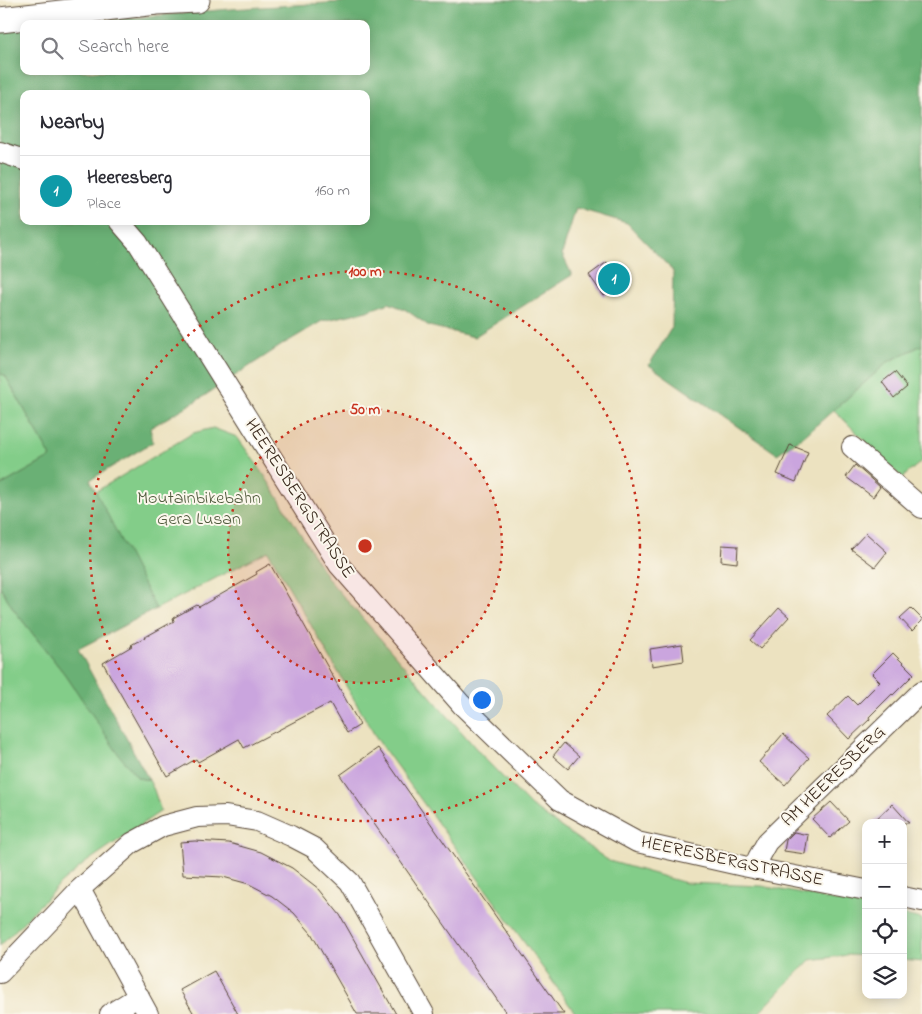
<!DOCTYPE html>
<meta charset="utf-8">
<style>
:root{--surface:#fff;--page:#f7f7f7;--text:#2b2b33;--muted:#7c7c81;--line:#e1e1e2;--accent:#0b8043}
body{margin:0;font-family:"Indie Flower",sans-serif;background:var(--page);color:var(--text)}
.controls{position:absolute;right:15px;bottom:15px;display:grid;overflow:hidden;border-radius:10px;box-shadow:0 2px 12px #0003}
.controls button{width:45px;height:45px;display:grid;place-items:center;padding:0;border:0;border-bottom:1px solid var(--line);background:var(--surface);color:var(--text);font:25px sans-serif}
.you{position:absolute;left:481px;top:699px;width:18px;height:18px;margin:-12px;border:4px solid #fff;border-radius:50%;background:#1a73e8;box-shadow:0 0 0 8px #1a73e833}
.badge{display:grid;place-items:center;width:32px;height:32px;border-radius:50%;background:var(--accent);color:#fff;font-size:16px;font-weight:700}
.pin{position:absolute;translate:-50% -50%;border:2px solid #fff;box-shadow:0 1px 5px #0006}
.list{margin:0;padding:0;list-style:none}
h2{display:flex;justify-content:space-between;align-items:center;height:65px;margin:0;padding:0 20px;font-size:21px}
h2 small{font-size:16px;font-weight:400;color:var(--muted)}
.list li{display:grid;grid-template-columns:32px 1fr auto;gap:15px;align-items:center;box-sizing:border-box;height:70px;padding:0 20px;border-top:1px solid var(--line)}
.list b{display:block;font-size:19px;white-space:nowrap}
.list p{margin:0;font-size:16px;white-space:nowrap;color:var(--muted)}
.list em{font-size:16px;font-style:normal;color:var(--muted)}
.icon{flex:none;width:28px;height:28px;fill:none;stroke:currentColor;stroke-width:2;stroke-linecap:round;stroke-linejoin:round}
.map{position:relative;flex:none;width:922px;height:1014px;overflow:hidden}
.search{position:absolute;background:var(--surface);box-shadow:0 2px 12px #0003;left:20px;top:20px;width:350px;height:55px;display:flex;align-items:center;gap:12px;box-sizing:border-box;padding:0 18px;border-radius:10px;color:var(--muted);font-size:19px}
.panel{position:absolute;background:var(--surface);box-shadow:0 2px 12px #0003;left:20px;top:90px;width:350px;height:135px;border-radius:10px}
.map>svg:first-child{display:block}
.green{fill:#83cd89;stroke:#5f7c54}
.forest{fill:#6ab075;stroke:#526d4a;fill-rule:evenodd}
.building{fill:#caa5de}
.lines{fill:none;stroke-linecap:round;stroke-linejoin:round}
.minor-casing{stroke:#564636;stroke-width:22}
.major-casing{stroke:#564636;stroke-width:27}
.minor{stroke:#fff;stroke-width:20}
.major{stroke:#fff;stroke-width:25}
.ring{fill:none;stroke:#c8321e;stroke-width:2.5;stroke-dasharray:2.5 5}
.labels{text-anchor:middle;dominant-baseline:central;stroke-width:4;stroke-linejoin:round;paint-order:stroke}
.park-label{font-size:18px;fill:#515b3e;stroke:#fbf7ec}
.street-label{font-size:18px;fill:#3b2a1e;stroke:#fbf7ec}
.centre{fill:#c8321e;stroke:#fbf7ec;stroke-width:2.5}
.ring-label{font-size:15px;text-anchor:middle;font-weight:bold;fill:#c8321e;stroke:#fbf7ec;stroke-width:4;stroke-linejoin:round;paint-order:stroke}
</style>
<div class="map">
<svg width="922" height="1014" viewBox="0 0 922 1014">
<rect width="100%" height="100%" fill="#fbf7ec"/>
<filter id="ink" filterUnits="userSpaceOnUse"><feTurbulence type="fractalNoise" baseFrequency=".02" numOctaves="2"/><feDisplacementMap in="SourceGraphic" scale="10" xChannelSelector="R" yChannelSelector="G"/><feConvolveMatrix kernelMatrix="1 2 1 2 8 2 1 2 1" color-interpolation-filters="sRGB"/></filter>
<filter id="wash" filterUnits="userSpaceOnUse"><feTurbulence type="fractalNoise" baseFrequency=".0096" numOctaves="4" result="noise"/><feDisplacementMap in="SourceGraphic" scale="20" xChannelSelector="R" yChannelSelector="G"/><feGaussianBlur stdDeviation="1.12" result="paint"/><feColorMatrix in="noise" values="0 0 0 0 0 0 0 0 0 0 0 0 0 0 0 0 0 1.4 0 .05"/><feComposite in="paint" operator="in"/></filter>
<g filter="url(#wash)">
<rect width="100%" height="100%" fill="#ece2c0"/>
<path class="green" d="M 922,345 L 922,461 L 902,478 L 834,410 L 888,362 Z
M 0,374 L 5,375 L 51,457 L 0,486 Z
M 213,428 L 237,437 L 263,473 L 329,580 L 487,761 L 531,806 L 609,861 L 686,883 L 762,886 L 866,907 L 866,956 L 848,955 L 810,960 L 758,1014 L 576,1014 L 377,739 L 268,551 L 156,609 L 95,492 L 193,433 Z
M 0,586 L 14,610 L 67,677 L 138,778 L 149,780 L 154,790 L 161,811 L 85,863 L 61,883 L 0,946 Z
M 903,915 L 922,919 L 922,962 L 903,960 Z"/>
<path class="forest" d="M 375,0 L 922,0 L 922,345 L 888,362 L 803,437 L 777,454 L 649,365 L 672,327 L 673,271 L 627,223 L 576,208 L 562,254 L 572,275 L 474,337 L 429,326 L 406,310 L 389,303 L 367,311 L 322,321 L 282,345 L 201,398 L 150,428 L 153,442 L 90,480 L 156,609 L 78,649 L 149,780 L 138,778 L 119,755 L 67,677 L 14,610 L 0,586 L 0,486 L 51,457 L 5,375 L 0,374 L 0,31 L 24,29 L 24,71 L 366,71 L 366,24 L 65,24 L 230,9 ZM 24,94 L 366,94 L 366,221 L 24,221 Z"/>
<g id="blocks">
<path class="building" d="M 607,262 L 622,283 L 604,296 L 589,275 Z
M 895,372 L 907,387 L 894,398 L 882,382 Z
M 790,445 L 808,452 L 796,482 L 777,474 Z
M 855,465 L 880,487 L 873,497 L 846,477 Z
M 866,533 L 887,552 L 875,567 L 851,549 Z
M 722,545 L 738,546 L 737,563 L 721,561 Z
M 270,564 L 360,725 L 347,733 L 330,703 L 244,748 L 239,739 L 198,762 L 196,759 L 167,776 L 103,663 L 132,646 L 131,645 L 174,621 L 173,618 L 197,605 L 199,607 L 257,574 L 256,572 Z
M 779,608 L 789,617 L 760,649 L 750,640 Z
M 911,608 L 922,619 L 922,621 L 912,631 L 900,618 Z
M 682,644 L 684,661 L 652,666 L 650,649 Z
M 893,653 L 914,674 L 893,695 L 892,694 L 869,717 L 870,719 L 849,739 L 827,716 L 848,696 L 857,705 L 880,682 L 872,674 Z
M 783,734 L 809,758 L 785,785 L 759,762 Z
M 564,743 L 579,756 L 568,769 L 553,756 Z
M 378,748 L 564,1014 L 507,1014 L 340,775 Z
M 831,802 L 849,821 L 830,838 L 812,819 Z
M 892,804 L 909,823 L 872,823 Z
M 794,832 L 808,835 L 805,854 L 784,851 L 786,840 Z
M 195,841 L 229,843 L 261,852 L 292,868 L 319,889 L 340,915 L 396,1014 L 357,1014 L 311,933 L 294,913 L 272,896 L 249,884 L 223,877 L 183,875 L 180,842 Z
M 214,971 L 238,1014 L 194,1014 L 180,990 Z"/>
</g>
</g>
<g filter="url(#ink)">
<use href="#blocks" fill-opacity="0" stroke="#564636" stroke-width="1"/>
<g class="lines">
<defs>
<path id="minor" d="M 0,152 L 24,160
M 119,221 L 138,243 L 339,565 L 461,704 L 560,800 L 637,842 L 743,866 L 866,890
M 852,447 L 922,508
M 756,869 L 758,858 L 767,842 L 922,691
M 80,889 L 148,1014
M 903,897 L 922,901
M 0,973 L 80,889 L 132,843 L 163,826 L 197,817 L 226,816 L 257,821 L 291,836 L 314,848 L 350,882 L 424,1014
M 110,1014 L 139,996"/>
<path id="major" d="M 0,20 L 157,2 L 197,0"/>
</defs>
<use href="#minor" class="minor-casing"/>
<use href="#major" class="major-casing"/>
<use href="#minor" class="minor"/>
<use href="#major" class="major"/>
</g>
</g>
<circle cx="365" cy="546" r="137" fill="#c8321e" fill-opacity=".12"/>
<g class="ring">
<circle cx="365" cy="546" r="137"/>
<circle cx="365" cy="546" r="275"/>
</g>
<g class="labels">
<g class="park-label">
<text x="199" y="499">Moutainbikebahn<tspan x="199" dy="21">Gera Lusan</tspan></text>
</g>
<g class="street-label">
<text transform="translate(299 499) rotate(57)">HEERESBERGSTRASSE</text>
<text transform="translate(834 777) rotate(-44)">AM HEERESBERG</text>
<text transform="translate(732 862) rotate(12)">HEERESBERGSTRASSE</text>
</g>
</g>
<circle cx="365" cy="546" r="8" class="centre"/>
<g class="ring-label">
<text x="365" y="276">100 m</text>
<text x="365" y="414">50 m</text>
</g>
</svg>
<div class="controls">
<button>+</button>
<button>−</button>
<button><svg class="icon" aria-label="locate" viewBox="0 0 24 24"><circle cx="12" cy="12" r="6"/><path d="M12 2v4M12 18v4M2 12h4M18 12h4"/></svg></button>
<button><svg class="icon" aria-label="layers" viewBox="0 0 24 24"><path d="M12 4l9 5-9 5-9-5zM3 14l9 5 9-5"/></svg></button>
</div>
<div class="you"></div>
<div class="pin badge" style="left:614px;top:279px;background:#0f9aa8">1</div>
<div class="search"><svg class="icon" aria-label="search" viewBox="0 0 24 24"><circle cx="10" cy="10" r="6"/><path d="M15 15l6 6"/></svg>Search here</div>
<section class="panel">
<h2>Nearby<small></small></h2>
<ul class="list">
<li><span class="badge" style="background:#0f9aa8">1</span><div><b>Heeresberg</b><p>Place</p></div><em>160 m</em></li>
</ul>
</section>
</div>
